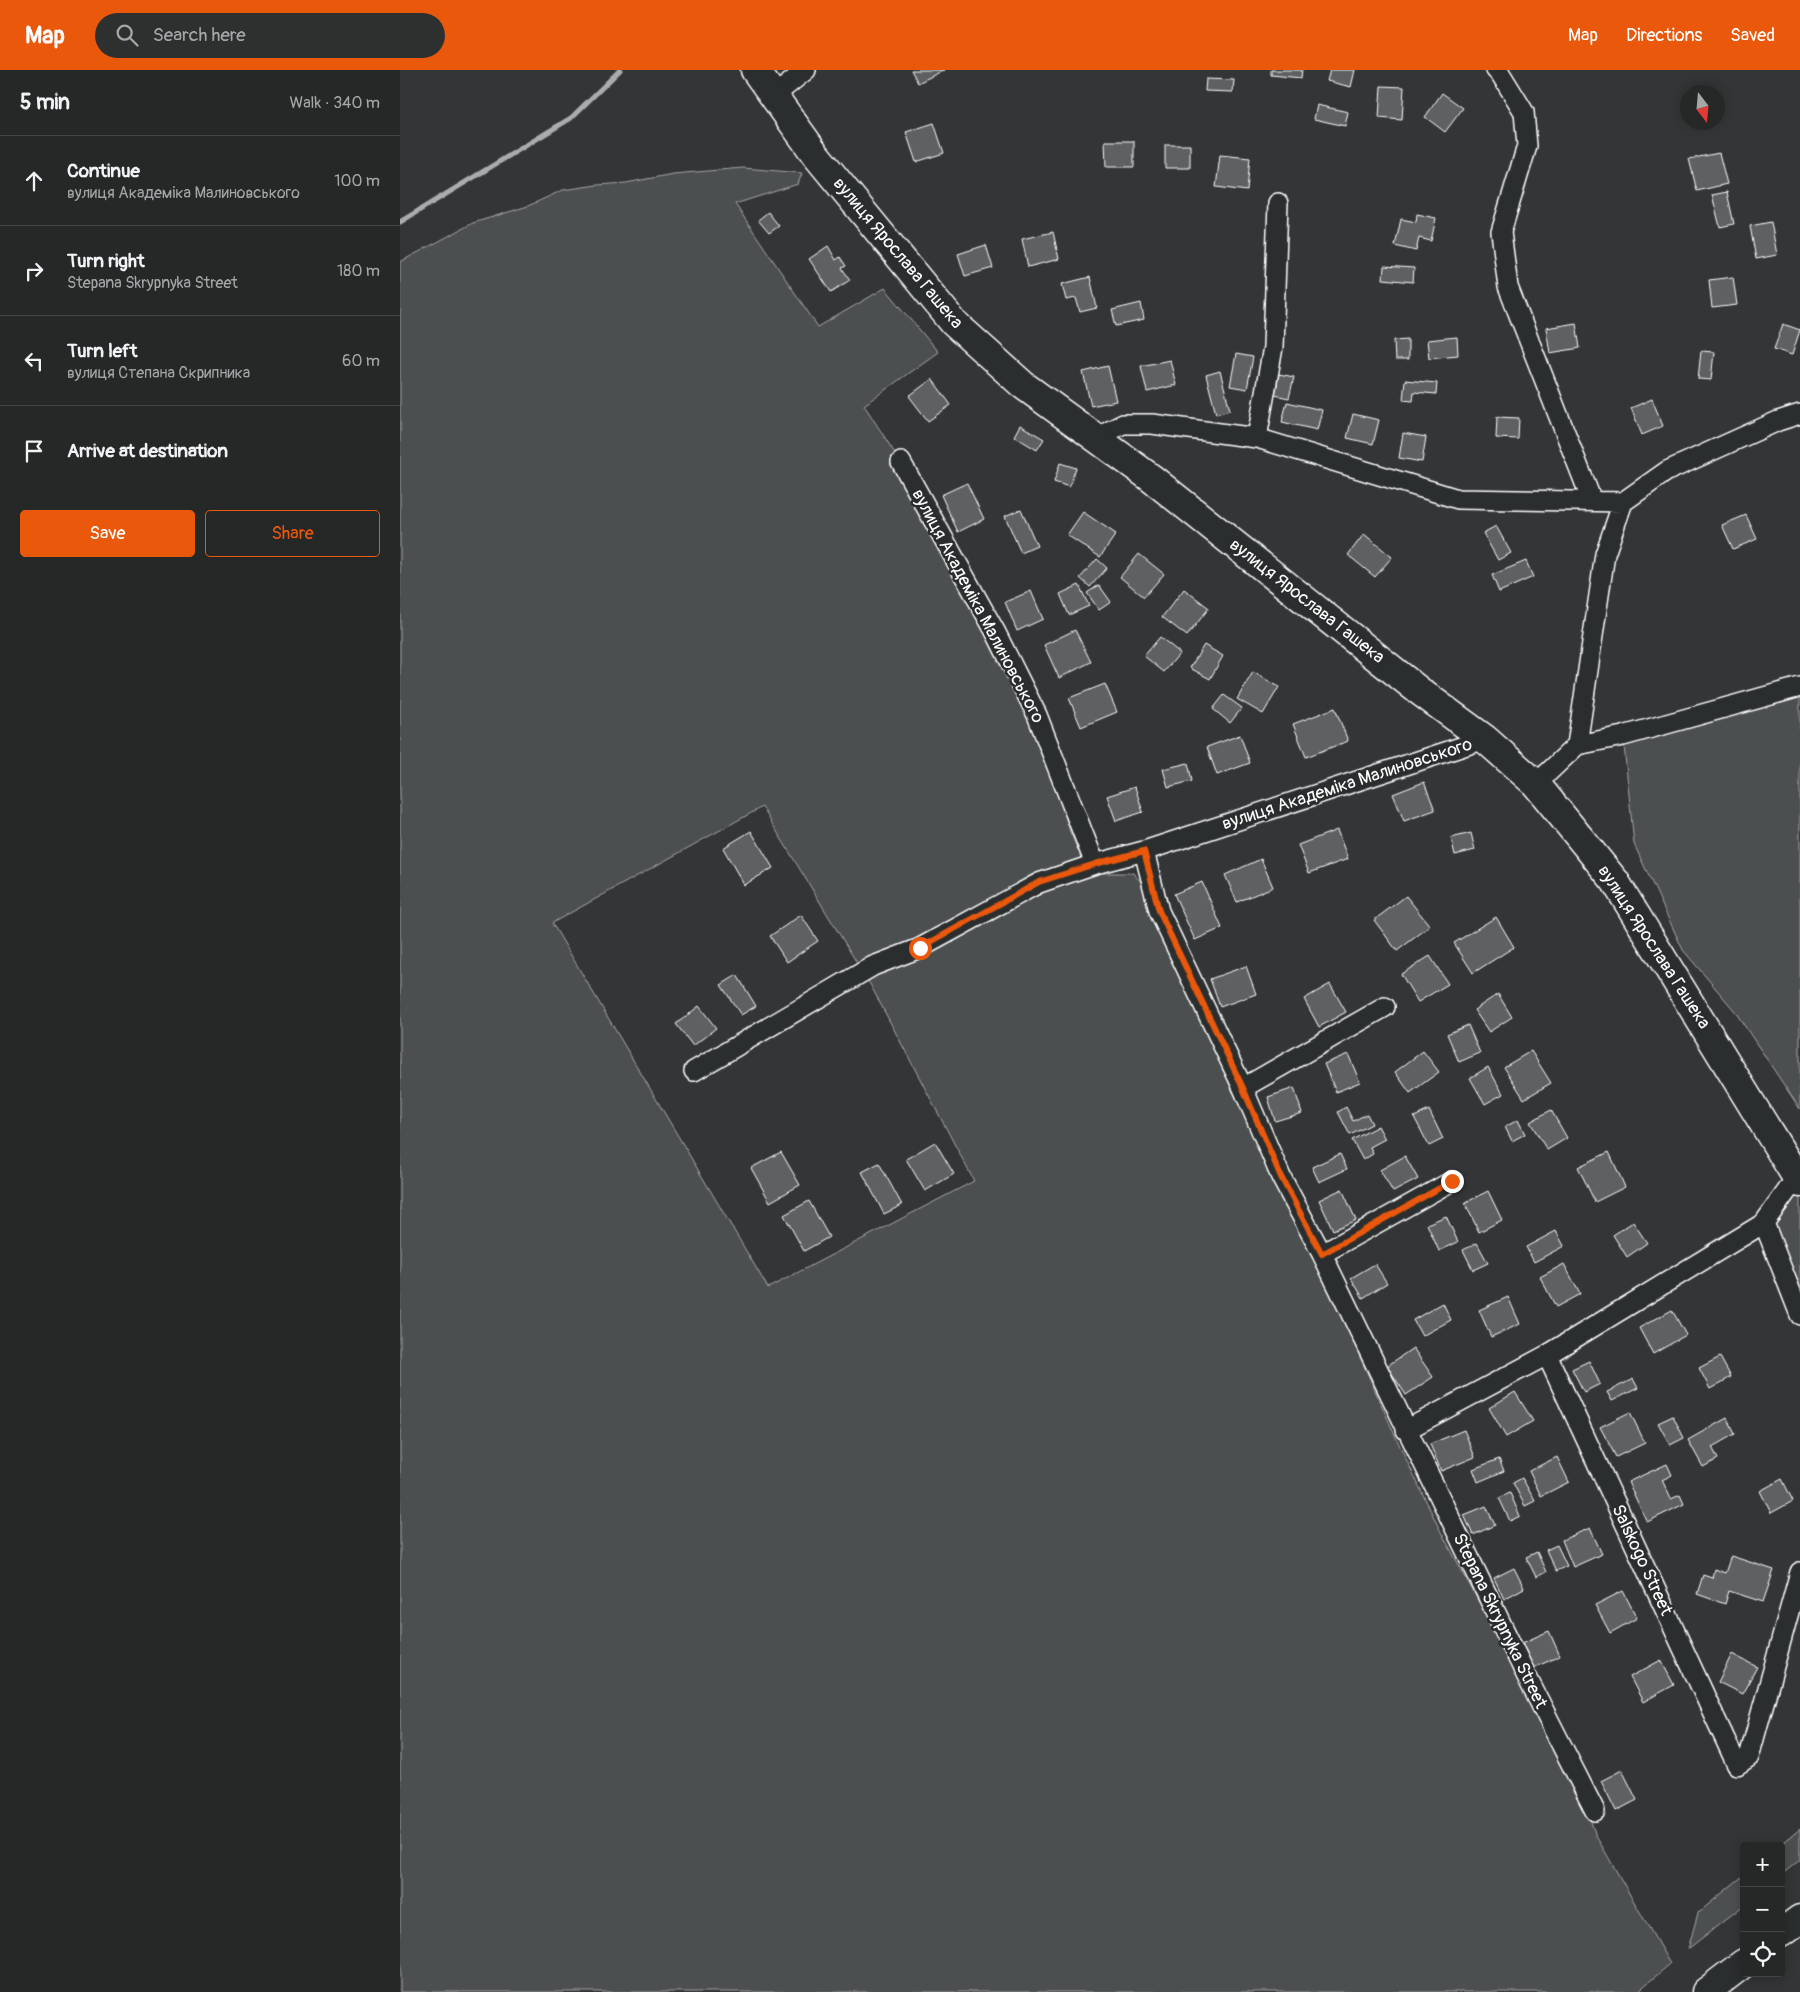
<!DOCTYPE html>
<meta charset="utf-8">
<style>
:root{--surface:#262828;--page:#2e3030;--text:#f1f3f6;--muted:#a4a6a8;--line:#424445;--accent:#ea580c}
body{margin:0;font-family:Pangolin,sans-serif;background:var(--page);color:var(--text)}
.controls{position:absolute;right:15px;bottom:15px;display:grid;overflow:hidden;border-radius:5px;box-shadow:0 2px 12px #0003}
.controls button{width:45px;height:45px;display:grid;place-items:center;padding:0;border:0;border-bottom:1px solid var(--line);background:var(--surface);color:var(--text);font:25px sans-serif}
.compass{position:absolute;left:1280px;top:15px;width:45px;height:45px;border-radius:50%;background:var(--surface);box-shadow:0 2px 12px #0003;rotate:164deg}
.stop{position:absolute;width:15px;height:15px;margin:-11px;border:4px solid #ea580c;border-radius:50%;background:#fff}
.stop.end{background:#ea580c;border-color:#fff;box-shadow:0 1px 5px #0008}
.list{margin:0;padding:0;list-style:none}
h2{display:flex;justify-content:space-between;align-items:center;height:65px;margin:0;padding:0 20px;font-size:21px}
h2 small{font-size:16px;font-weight:400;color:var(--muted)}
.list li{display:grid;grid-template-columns:32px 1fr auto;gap:15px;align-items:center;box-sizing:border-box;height:90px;padding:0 20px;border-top:1px solid var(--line)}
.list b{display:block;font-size:19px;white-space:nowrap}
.list p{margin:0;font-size:16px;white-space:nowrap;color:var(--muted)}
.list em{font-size:16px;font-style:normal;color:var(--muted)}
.actions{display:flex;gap:10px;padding:15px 20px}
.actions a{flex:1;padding:11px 0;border:1px solid var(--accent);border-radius:5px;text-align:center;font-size:18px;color:var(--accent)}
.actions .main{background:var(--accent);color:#fff}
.icon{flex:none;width:28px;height:28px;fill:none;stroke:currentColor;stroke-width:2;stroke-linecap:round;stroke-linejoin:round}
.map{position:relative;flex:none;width:1400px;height:1922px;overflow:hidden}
header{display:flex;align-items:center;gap:30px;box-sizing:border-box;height:70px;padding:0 25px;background:var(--accent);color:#fff}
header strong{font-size:24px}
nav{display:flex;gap:28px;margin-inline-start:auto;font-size:18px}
.search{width:350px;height:45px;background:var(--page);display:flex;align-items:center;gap:12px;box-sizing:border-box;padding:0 18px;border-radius:28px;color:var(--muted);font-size:19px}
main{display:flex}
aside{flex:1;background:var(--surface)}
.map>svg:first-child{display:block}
.green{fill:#4c4f50;stroke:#a6a7a8;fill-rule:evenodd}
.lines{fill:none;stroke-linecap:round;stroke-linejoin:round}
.stream{stroke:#abacad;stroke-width:5}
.building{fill:#5f6162;stroke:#fff}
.street-casing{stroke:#fff;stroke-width:22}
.primary-casing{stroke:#fff;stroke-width:31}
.street{stroke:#2a2d2e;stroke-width:19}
.primary{stroke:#2a2d2e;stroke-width:28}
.route{stroke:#ea580c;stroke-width:6}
.labels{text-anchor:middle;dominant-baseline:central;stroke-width:5;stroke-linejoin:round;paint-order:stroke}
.street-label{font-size:18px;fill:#fff;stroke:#2a2d2e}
</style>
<header>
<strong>Map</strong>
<div class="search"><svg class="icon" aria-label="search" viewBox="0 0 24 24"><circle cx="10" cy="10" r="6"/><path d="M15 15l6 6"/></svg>Search here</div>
<nav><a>Map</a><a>Directions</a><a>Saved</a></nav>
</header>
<main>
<aside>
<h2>5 min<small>Walk · 340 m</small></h2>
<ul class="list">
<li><svg class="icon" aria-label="ahead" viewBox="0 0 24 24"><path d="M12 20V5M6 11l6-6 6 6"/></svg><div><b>Continue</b><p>вулиця Академіка Малиновського</p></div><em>100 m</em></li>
<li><svg class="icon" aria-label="right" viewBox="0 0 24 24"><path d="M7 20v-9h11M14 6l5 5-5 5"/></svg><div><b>Turn right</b><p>Stepana Skrypnyka Street</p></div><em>180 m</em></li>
<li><svg class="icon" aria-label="left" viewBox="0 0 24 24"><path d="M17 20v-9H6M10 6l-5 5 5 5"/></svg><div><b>Turn left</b><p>вулиця Степана Скрипника</p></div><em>60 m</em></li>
<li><svg class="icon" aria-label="arrive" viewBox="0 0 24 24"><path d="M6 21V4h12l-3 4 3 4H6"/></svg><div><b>Arrive at destination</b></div></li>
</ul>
<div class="actions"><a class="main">Save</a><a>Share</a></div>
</aside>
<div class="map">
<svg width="1400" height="1922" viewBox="0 0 1400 1922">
<rect width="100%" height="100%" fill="#333536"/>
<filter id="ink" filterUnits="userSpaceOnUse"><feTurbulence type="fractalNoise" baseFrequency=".02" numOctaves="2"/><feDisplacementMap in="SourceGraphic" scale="10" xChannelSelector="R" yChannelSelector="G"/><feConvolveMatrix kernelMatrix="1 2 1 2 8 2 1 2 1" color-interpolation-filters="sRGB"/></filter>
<g filter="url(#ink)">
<path class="green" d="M 343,98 L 402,103 L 398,114 L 335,134 L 418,257 L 485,218 L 538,282 L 464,335 L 512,410 L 538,472 L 576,547 L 613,606 L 648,689 L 670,762 L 680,784 L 689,796 L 702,803 L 733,803 L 748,820 L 832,1020 L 929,1217 L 998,1372 L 1040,1460 L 1178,1715 L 1196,1766 L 1270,1894 L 1237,1922 L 0,1922 L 0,192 L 73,153 L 128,136 L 163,120 L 197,115 L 226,113 L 273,104 ZM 362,737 L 471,916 L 574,1111 L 368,1218 L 152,853 Z
M 1400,617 L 1400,1039 L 1334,940 L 1283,880 L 1234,774 L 1223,666 Z
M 1397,1125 L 1400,1129 L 1400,1222 L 1374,1154 Z
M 1400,1759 L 1400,1790 L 1381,1805 L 1381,1776 L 1379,1776 Z
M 1344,1805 L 1344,1835 L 1288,1879 L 1298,1843 Z"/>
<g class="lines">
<path class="stream" d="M 0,152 L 171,48 L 220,0"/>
</g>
<path class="building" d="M 511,0 L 544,0 L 518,13 Z
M 871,0 L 902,0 L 901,8 L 871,5 Z
M 930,0 L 955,0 L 951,17 L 927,11 Z
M 806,9 L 834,10 L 833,22 L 805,21 Z
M 981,16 L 1004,17 L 1002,50 L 979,48 Z
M 1042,23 L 1063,38 L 1045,62 L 1025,47 Z
M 917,35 L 948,42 L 945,56 L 914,49 Z
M 534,53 L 544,83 L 516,92 L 506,62 Z
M 705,71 L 734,71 L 734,97 L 706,97 Z
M 765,75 L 790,75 L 790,98 L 765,98 Z
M 1319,83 L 1327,114 L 1297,121 L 1289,89 Z
M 820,85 L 850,88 L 847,121 L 816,117 Z
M 1327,122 L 1334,154 L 1320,157 L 1312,125 Z
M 368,142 L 379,156 L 369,163 L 358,150 Z
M 1017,144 L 1036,148 L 1031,171 L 1019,168 L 1016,181 L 995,176 L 1001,149 L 1016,152 Z
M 1371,152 L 1377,185 L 1356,189 L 1350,156 Z
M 653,162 L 659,189 L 628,197 L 622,169 Z
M 586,175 L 593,198 L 565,206 L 558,184 Z
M 428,176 L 436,190 L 440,187 L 446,196 L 442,198 L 450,210 L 431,222 L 409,189 Z
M 984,196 L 1014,198 L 1013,212 L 983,209 Z
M 690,207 L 697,238 L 680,242 L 676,228 L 666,230 L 662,214 Z
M 1333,207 L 1337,235 L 1312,238 L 1309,210 Z
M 741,233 L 744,250 L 716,256 L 712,240 Z
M 1176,253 L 1180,278 L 1150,283 L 1146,258 Z
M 1383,254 L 1400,260 L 1392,285 L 1374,279 Z
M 1057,267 L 1058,285 L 1029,288 L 1027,270 Z
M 1008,269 L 1008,290 L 995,290 L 994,270 Z
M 1301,281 L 1314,282 L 1311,310 L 1298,309 Z
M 836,284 L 853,287 L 847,319 L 830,316 Z
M 770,290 L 776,315 L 747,322 L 741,296 Z
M 708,296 L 716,331 L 691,336 L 683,302 Z
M 820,301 L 830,340 L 816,344 L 806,305 Z
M 879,304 L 894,307 L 889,328 L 875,325 Z
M 532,309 L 551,335 L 528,351 L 509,326 Z
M 1005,310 L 1037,313 L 1036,324 L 1014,322 L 1013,331 L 1003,330 Z
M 1252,329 L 1263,356 L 1242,365 L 1231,338 Z
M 887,332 L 922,340 L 917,360 L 882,352 Z
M 953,344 L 979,350 L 973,374 L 947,368 Z
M 1097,347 L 1119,348 L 1118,369 L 1096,368 Z
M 620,355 L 644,369 L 637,380 L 614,366 Z
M 1003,363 L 1026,367 L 1022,392 L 999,388 Z
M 660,393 L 676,398 L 669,417 L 654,412 Z
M 567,413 L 584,449 L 558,462 L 541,425 Z
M 621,439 L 637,476 L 621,483 L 605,446 Z
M 683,442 L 716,464 L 700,487 L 667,465 Z
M 1346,445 L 1357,469 L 1333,479 L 1322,455 Z
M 1096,456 L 1111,483 L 1098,490 L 1083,463 Z
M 964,464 L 992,487 L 975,507 L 948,485 Z
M 739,484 L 764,504 L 744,527 L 720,507 Z
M 697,489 L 707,498 L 690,517 L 680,508 Z
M 1126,491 L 1133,507 L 1099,522 L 1092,505 Z
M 679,515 L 689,536 L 669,545 L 660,524 Z
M 699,515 L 711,532 L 699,540 L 687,523 Z
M 784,519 L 809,538 L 787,566 L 762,547 Z
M 631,521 L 643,549 L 617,561 L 605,532 Z
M 675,560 L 691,592 L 659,608 L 644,575 Z
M 760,567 L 780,583 L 764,602 L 744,586 Z
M 804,575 L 823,586 L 810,609 L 790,598 Z
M 853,602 L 879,617 L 863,644 L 837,629 Z
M 705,614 L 717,642 L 681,657 L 669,628 Z
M 824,625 L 842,638 L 830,653 L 813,639 Z
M 935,638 L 948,671 L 906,687 L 893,654 Z
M 840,665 L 850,693 L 817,705 L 807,677 Z
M 788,693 L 792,711 L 768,717 L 763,699 Z
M 1024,712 L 1035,740 L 1004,751 L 993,724 Z
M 735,717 L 743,742 L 716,751 L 707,726 Z
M 937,760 L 948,789 L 909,803 L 898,775 Z
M 351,761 L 373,798 L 344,815 L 323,778 Z
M 1071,763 L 1075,780 L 1055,785 L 1051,768 Z
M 861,789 L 873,817 L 837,832 L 825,805 Z
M 802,812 L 822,858 L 795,870 L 774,824 Z
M 1006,826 L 1030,856 L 997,881 L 974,850 Z
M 401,845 L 418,871 L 387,892 L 370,866 Z
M 1096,847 L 1114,877 L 1073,903 L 1054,873 Z
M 1030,886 L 1048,914 L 1018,932 L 1001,904 Z
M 846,896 L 856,924 L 820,937 L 810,909 Z
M 337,905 L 356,936 L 341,945 L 321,915 Z
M 930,914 L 946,942 L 919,957 L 904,929 Z
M 1098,924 L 1112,947 L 1089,962 L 1074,940 Z
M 299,936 L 316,958 L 293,976 L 276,954 Z
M 1068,955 L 1080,983 L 1059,992 L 1047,964 Z
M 1023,981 L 1039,1002 L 1010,1023 L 995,1002 Z
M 1131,981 L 1151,1013 L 1124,1029 L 1104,997 Z
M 948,984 L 960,1012 L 936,1022 L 924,994 Z
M 1088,997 L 1103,1024 L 1085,1034 L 1070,1008 Z
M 894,1018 L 902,1043 L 875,1051 L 868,1027 Z
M 946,1037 L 953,1051 L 967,1044 L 972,1054 L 950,1065 L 938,1042 Z
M 1029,1040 L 1043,1069 L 1029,1076 L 1014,1047 Z
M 1151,1040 L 1167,1068 L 1147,1080 L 1130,1052 Z
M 1118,1050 L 1125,1064 L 1112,1071 L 1105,1057 Z
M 978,1056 L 985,1069 L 970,1077 L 973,1084 L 963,1090 L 952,1070 Z
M 535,1072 L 554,1104 L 525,1121 L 506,1089 Z
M 381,1082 L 400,1115 L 370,1132 L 351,1098 Z
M 1209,1082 L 1225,1117 L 1195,1132 L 1178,1097 Z
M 940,1084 L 947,1099 L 919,1112 L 912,1097 Z
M 1005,1086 L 1018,1109 L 993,1122 L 980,1100 Z
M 479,1093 L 502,1135 L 484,1144 L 462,1102 Z
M 942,1119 L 956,1150 L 933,1160 L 919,1130 Z
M 1088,1121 L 1102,1150 L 1079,1162 L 1065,1133 Z
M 409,1131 L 429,1167 L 404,1181 L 384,1145 Z
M 1046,1146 L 1058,1172 L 1039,1181 L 1027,1154 Z
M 1233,1152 L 1247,1173 L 1227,1187 L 1213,1165 Z
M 1156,1161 L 1164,1176 L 1134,1192 L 1126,1177 Z
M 1077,1173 L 1088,1193 L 1073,1200 L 1063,1180 Z
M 975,1194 L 987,1213 L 963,1228 L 951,1208 Z
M 1164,1194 L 1180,1224 L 1156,1237 L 1140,1207 Z
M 1108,1227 L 1120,1254 L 1091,1267 L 1079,1240 Z
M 1043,1233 L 1051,1250 L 1022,1266 L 1013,1250 Z
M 1272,1240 L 1286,1265 L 1253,1284 L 1239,1258 Z
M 1013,1278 L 1033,1307 L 1006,1325 L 987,1296 Z
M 1320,1287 L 1331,1307 L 1310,1319 L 1299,1298 Z
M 1189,1291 L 1200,1314 L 1184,1322 L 1172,1299 Z
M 1233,1309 L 1238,1318 L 1212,1331 L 1207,1322 Z
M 1115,1322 L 1133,1351 L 1106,1367 L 1089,1338 Z
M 1230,1342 L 1245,1373 L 1216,1387 L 1200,1357 Z
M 1273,1346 L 1284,1368 L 1270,1375 L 1258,1353 Z
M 1327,1348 L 1335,1364 L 1312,1377 L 1318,1389 L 1303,1397 L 1288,1370 Z
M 1064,1360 L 1075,1387 L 1041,1401 L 1030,1374 Z
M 1157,1387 L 1169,1412 L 1141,1426 L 1129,1401 Z
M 1099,1389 L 1104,1401 L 1078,1412 L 1073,1399 Z
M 1267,1394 L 1272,1405 L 1262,1410 L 1271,1429 L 1280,1425 L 1284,1434 L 1247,1452 L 1228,1412 Z
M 1122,1408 L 1135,1431 L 1125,1436 L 1113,1413 Z
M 1382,1409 L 1393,1431 L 1371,1443 L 1360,1421 Z
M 1110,1423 L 1120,1446 L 1110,1451 L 1099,1428 Z
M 1086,1436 L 1095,1455 L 1073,1465 L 1064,1445 Z
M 1190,1458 L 1202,1484 L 1173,1497 L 1162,1470 Z
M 1157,1475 L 1167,1496 L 1156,1501 L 1146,1480 Z
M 1137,1482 L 1146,1502 L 1136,1507 L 1126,1487 Z
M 1331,1486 L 1374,1500 L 1363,1532 L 1329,1521 L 1325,1534 L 1297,1524 L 1303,1505 L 1312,1508 L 1314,1499 L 1325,1503 Z
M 1114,1498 L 1124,1518 L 1104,1529 L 1094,1508 Z
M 1223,1521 L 1237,1548 L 1210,1563 L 1195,1535 Z
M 1149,1561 L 1160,1586 L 1133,1598 L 1122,1573 Z
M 1332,1584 L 1357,1597 L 1342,1624 L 1318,1612 Z
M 1261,1590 L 1274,1615 L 1243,1632 L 1230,1607 Z
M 1222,1700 L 1237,1730 L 1216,1741 L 1201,1711 Z"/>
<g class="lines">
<defs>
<path id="street" d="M 1096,0 L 1100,3 L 1124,42 L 1127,76 L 1101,162 L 1108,217 L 1192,431
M 375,25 L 406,0
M 857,368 L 873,277 L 878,133
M 701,372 L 709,361 L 723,354 L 752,354 L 857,368 L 1058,429 L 1223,432
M 501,392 L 595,561 L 637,645 L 695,794 L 744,781 L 1085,669
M 1177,675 L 1223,666 L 1400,617
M 1136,714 L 1177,675 L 1205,484 L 1223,432 L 1267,401 L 1378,351 L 1400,344
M 744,781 L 759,841 L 843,1018 L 881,1107 L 922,1184 L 1129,1611 L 1195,1741
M 294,1001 L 473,896 L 520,878 L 639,813 L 695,794
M 843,1018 L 985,937
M 1364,1153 L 1400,1245
M 922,1184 L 1052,1111
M 1147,1285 L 1337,1695 L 1349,1687 L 1400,1502
M 1006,1360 L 1147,1285 L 1364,1153 L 1397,1107"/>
<path id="primary" d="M 355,0 L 416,85 L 554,253 L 623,315 L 751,408 L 1018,620 L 1085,669 L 1136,714 L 1215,811 L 1400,1113
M 1381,1863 L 1400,1849
M 1306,1922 L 1344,1893"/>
</defs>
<use href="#street" class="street-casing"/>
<use href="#primary" class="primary-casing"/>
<use href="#street" class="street"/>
<use href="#primary" class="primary"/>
</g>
</g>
<g class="lines" filter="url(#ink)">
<path class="route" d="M 520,878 L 639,812 L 695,794 L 744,781 L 759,841 L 843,1018 L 881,1107 L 922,1184 L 1052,1111"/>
</g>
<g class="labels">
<g class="street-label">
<text transform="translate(498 183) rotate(50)">вулиця Ярослава Гашека</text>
<text transform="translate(907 531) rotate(38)">вулиця Ярослава Гашека</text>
<text transform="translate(578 536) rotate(62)">вулиця Академіка Малиновського</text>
<text transform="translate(947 714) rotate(-18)">вулиця Академіка Малиновського</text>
<text transform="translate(1254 877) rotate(57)">вулиця Ярослава Гашека</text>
<text transform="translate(1242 1490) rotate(65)">Salskogo Street</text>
<text transform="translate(1100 1551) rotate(64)">Stepana Skrypnyka Street</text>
</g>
</g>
</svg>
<div class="controls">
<button>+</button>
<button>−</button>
<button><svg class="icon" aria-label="locate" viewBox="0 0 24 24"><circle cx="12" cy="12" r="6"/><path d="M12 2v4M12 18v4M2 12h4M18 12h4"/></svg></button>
</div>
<svg class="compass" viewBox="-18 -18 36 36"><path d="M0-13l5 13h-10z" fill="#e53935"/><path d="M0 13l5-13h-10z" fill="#a4a6a8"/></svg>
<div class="stop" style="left:520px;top:878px"></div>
<div class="stop end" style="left:1052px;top:1111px"></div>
</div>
</main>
